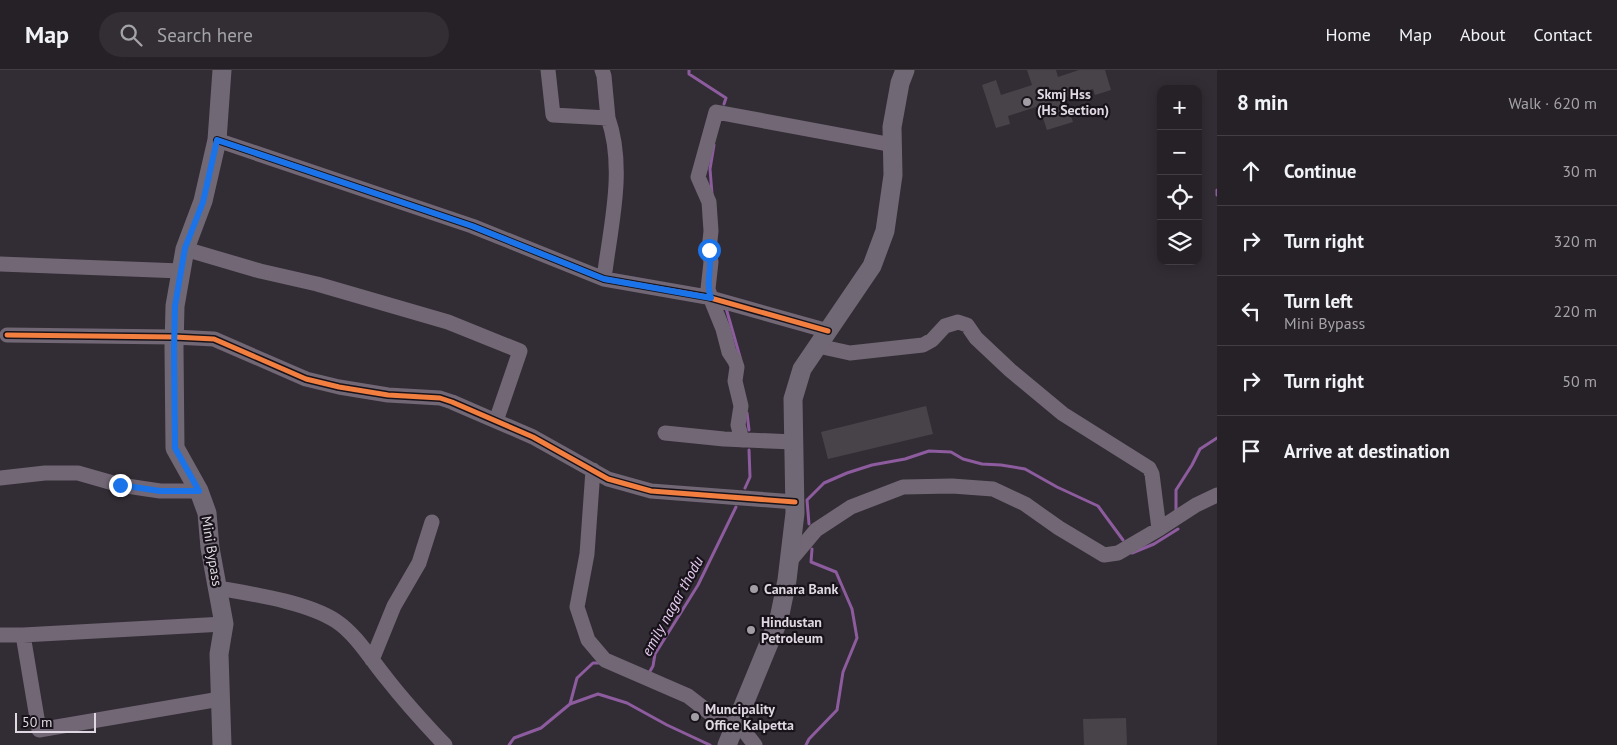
<!DOCTYPE html>
<meta charset="utf-8">
<style>
:root{--surface:#262127;--page:#322e33;--text:#f1f3f6;--muted:#a4a3a7;--line:#423e44}
body{margin:0;font-family:"PT Sans",sans-serif;background:var(--page);color:var(--text)}
.controls{position:absolute;right:15px;top:15px;display:grid;overflow:hidden;border-radius:10px;box-shadow:0 2px 12px #0003}
.controls button{width:45px;height:45px;display:grid;place-items:center;padding:0;border:0;border-bottom:1px solid var(--line);background:var(--surface);color:var(--text);font:25px sans-serif}
.scale{position:absolute;left:15px;bottom:12px;width:81px;box-sizing:border-box;padding-left:5px;border:2px solid #dfd8e2;border-top:0;font-size:14px;line-height:18px;white-space:nowrap;color:#dfd8e2;-webkit-text-stroke:4px #18131a;paint-order:stroke}
.stop{position:absolute;width:15px;height:15px;margin:-11px;border:4px solid #1a73e8;border-radius:50%;background:#fff}
.stop.end{background:#1a73e8;border-color:#fff;box-shadow:0 1px 5px #0008}
.list{margin:0;padding:0;list-style:none}
h2{display:flex;justify-content:space-between;align-items:center;height:65px;margin:0;padding:0 20px;font-size:21px}
h2 small{font-size:16px;font-weight:400;color:var(--muted)}
.list li{display:grid;grid-template-columns:32px 1fr auto;gap:15px;align-items:center;box-sizing:border-box;height:70px;padding:0 20px;border-top:1px solid var(--line)}
.list b{display:block;font-size:19px;white-space:nowrap}
.list p{margin:0;font-size:16px;white-space:nowrap;color:var(--muted)}
.list em{font-size:16px;font-style:normal;color:var(--muted)}
.icon{flex:none;width:28px;height:28px;fill:none;stroke:currentColor;stroke-width:2;stroke-linecap:round;stroke-linejoin:round}
.map{position:relative;flex:none;width:1217px;height:675px;overflow:hidden}
header{display:flex;align-items:center;gap:30px;box-sizing:border-box;height:70px;padding:0 25px;background:var(--surface);border-bottom:1px solid var(--line)}
header strong{font-size:24px}
nav{display:flex;gap:28px;margin-inline-start:auto;font-size:18px}
.search{width:350px;height:45px;background:var(--page);display:flex;align-items:center;gap:12px;box-sizing:border-box;padding:0 18px;border-radius:28px;color:var(--muted);font-size:19px}
main{display:flex}
aside{flex:1;background:var(--surface)}
.map>svg:first-child{display:block}
.lines{fill:none;stroke-linecap:round;stroke-linejoin:round}
.stream{stroke:#8d5c9e;stroke-width:3}
.building{fill:#484349}
.minor{stroke:#716775;stroke-width:15}
.major{stroke:#716875;stroke-width:19}
.cycleway-casing{stroke:#18131a;stroke-width:8}
.cycleway{stroke:#f27e40;stroke-width:5}
.route{stroke:#1a73e8;stroke-width:6}
.poi-dot{fill:#a29ca5;stroke:#18131a;stroke-width:2}
.labels{text-anchor:middle;dominant-baseline:central;stroke-width:4.5;stroke-linejoin:round;paint-order:stroke}
.poi-label{font-size:14px;font-weight:bold;fill:#dfd8e2;stroke:#18131a;text-anchor:start}
.street-label{font-size:14px;fill:#dfd8e2;stroke:#18131a}
.water-label{font-size:15px;font-style:italic;fill:#e8ccf2;stroke:#18131a}
</style>
<header>
<strong>Map</strong>
<div class="search"><svg class="icon" aria-label="search" viewBox="0 0 24 24"><circle cx="10" cy="10" r="6"/><path d="M15 15l6 6"/></svg>Search here</div>
<nav><a>Home</a><a>Map</a><a>About</a><a>Contact</a></nav>
</header>
<main>
<div class="map">
<svg width="1217" height="675" viewBox="0 0 1217 675">
<rect width="100%" height="100%" fill="#322c34"/>
<g class="lines">
<path class="stream" d="M 689,0 L 689,4 L 726,28 L 724,34
M 1217,120 L 1217,125
M 712,124 L 710,99 L 714,75
M 726,238 L 740,287
M 747,343 L 749,360
M 745,418 L 750,407 L 749,380
M 1176,441 L 1176,420 L 1192,395 L 1200,379 L 1217,368
M 809,454 L 807,430 L 824,413 L 847,403 L 872,395 L 905,389 L 929,381 L 951,382 L 963,389 L 982,394 L 1001,395 L 1025,399 L 1057,417 L 1098,436 L 1123,470
M 1132,483 L 1154,474 L 1178,459
M 649,603 L 653,596 L 655,584 L 698,515 L 736,437
M 570,634 L 577,608 L 593,593 L 601,593
M 509,675 L 514,668 L 541,658 L 570,634 L 598,624 L 627,633 L 667,655 L 710,675
M 806,675 L 809,669 L 837,640 L 843,602 L 857,568 L 852,539 L 836,502 L 811,492 L 812,479"/>
</g>
<path class="building" d="M 1027,0 L 1056,0 L 1058,7 L 1079,0 L 1105,0 L 1111,20 L 1095,25 L 1093,19 L 1065,28 L 1073,52 L 1047,60 L 1039,36 L 1008,46 L 1010,54 L 996,58 L 982,15 L 996,10 L 1001,25 L 1032,15 Z
M 926,336 L 933,364 L 828,389 L 821,362 Z
M 1126,648 L 1127,675 L 1084,675 L 1083,649 Z"/>
<g class="lines">
<path class="minor" d="M 548,0 L 553,45 L 608,48 C 626,99 610,158 604,209
M 602,0 L 604,6 L 608,48
M 217,70 L 472,156 L 604,209 L 707,227 L 828,261
M 185,179 L 260,201 L 317,214 L 448,252 L 520,281 L 496,351
M 0,194 L 181,201
M 710,227 L 723,259 L 729,282 L 735,291 L 737,297 L 735,311 L 741,336 L 738,355 L 742,370
M 711,228 L 708,219 L 711,192 L 709,180 L 711,161 L 709,132 L 698,107 L 716,42 L 893,75
M 7,265 L 174,267 L 214,269 L 306,309 L 339,317 L 388,325 L 440,328 L 452,332 L 533,367 L 608,409 L 651,421 L 795,432
M 818,276 L 850,283 L 923,275 L 932,270 L 945,256 L 958,252 L 967,255 L 976,268 L 1010,300 L 1063,344 L 1149,398 L 1152,404 L 1159,459
M 665,363 L 724,369 L 794,372
M 593,400 L 587,484 L 577,537 L 588,570 L 605,590 L 688,626 L 733,661
M 0,408 L 45,403 L 78,403 L 120,415 L 160,421 L 199,421
M 790,491 L 816,460 L 851,437 L 903,417 L 952,416 L 993,419 L 1025,434 L 1059,458 L 1104,485 L 1118,483 L 1159,459 L 1196,435 L 1217,425
M 218,518 C 252,524 307,532 336,551 C 357,565 371,590 387,609 C 405,632 425,654 445,675
M 0,565 L 23,565 L 39,660 L 220,629
M 23,565 L 224,554
M 372,590 L 394,536 L 419,493 L 432,452
M 737,652 L 755,675"/>
<path class="major" d="M 222,675 L 219,584 L 224,554 L 210,478 L 207,443 L 199,421 L 175,378 L 174,278 L 175,236 L 185,179 L 203,131 L 217,70 L 222,0
M 727,675 L 779,549 L 787,510 L 795,443 L 793,329 L 802,299 L 872,196 L 885,161 L 893,105 L 892,57 L 900,13 L 905,0"/>
<defs>
<path id="cycleway" d="M 217,70 L 472,156 L 604,209 L 707,227 L 828,261
M 7,265 L 174,267 L 214,269 L 306,309 L 339,317 L 388,325 L 440,328 L 452,332 L 533,367 L 608,409 L 651,421 L 795,432"/>
</defs>
<use href="#cycleway" class="cycleway-casing"/>
<use href="#cycleway" class="cycleway"/>
</g>
<g class="lines">
<path class="route" d="M 120,415 L 160,421 L 199,421 L 175,378 L 174,278 L 175,236 L 185,178 L 203,132 L 217,70 L 472,156 L 604,209 L 711,228 C 705,212 713,196 709,180"/>
</g>
<g class="poi-dot">
<circle cx="1027" cy="32" r="5"/>
<circle cx="754" cy="519" r="5"/>
<circle cx="751" cy="560" r="5"/>
<circle cx="695" cy="647" r="5"/>
</g>
<g class="labels">
<g class="poi-label">
<text x="1037" y="24">Skmj Hss<tspan x="1037" dy="16">(Hs Section)</tspan></text>
<text x="764" y="519">Canara Bank</text>
<text x="761" y="552">Hindustan<tspan x="761" dy="16">Petroleum</tspan></text>
<text x="705" y="639">Muncipality<tspan x="705" dy="16">Office Kalpetta</tspan></text>
</g>
<g class="street-label">
<text transform="translate(212 481) rotate(81)">Mini Bypass</text>
</g>
<g class="water-label">
<text transform="translate(672 536) rotate(-61)">emily nagar thodu</text>
</g>
</g>
</svg>
<div class="controls">
<button>+</button>
<button>−</button>
<button><svg class="icon" aria-label="locate" viewBox="0 0 24 24"><circle cx="12" cy="12" r="6"/><path d="M12 2v4M12 18v4M2 12h4M18 12h4"/></svg></button>
<button><svg class="icon" aria-label="layers" viewBox="0 0 24 24"><path d="M12 4l9 5-9 5-9-5zM3 14l9 5 9-5"/></svg></button>
</div>
<div class="scale">50 m</div>
<div class="stop" style="left:709px;top:180px"></div>
<div class="stop end" style="left:120px;top:415px"></div>
</div>
<aside>
<h2>8 min<small>Walk · 620 m</small></h2>
<ul class="list">
<li><svg class="icon" aria-label="ahead" viewBox="0 0 24 24"><path d="M12 20V5M6 11l6-6 6 6"/></svg><div><b>Continue</b></div><em>30 m</em></li>
<li><svg class="icon" aria-label="right" viewBox="0 0 24 24"><path d="M7 20v-9h11M14 6l5 5-5 5"/></svg><div><b>Turn right</b></div><em>320 m</em></li>
<li><svg class="icon" aria-label="left" viewBox="0 0 24 24"><path d="M17 20v-9H6M10 6l-5 5 5 5"/></svg><div><b>Turn left</b><p>Mini Bypass</p></div><em>220 m</em></li>
<li><svg class="icon" aria-label="right" viewBox="0 0 24 24"><path d="M7 20v-9h11M14 6l5 5-5 5"/></svg><div><b>Turn right</b></div><em>50 m</em></li>
<li><svg class="icon" aria-label="arrive" viewBox="0 0 24 24"><path d="M6 21V4h12l-3 4 3 4H6"/></svg><div><b>Arrive at destination</b></div></li>
</ul>
</aside>
</main>
